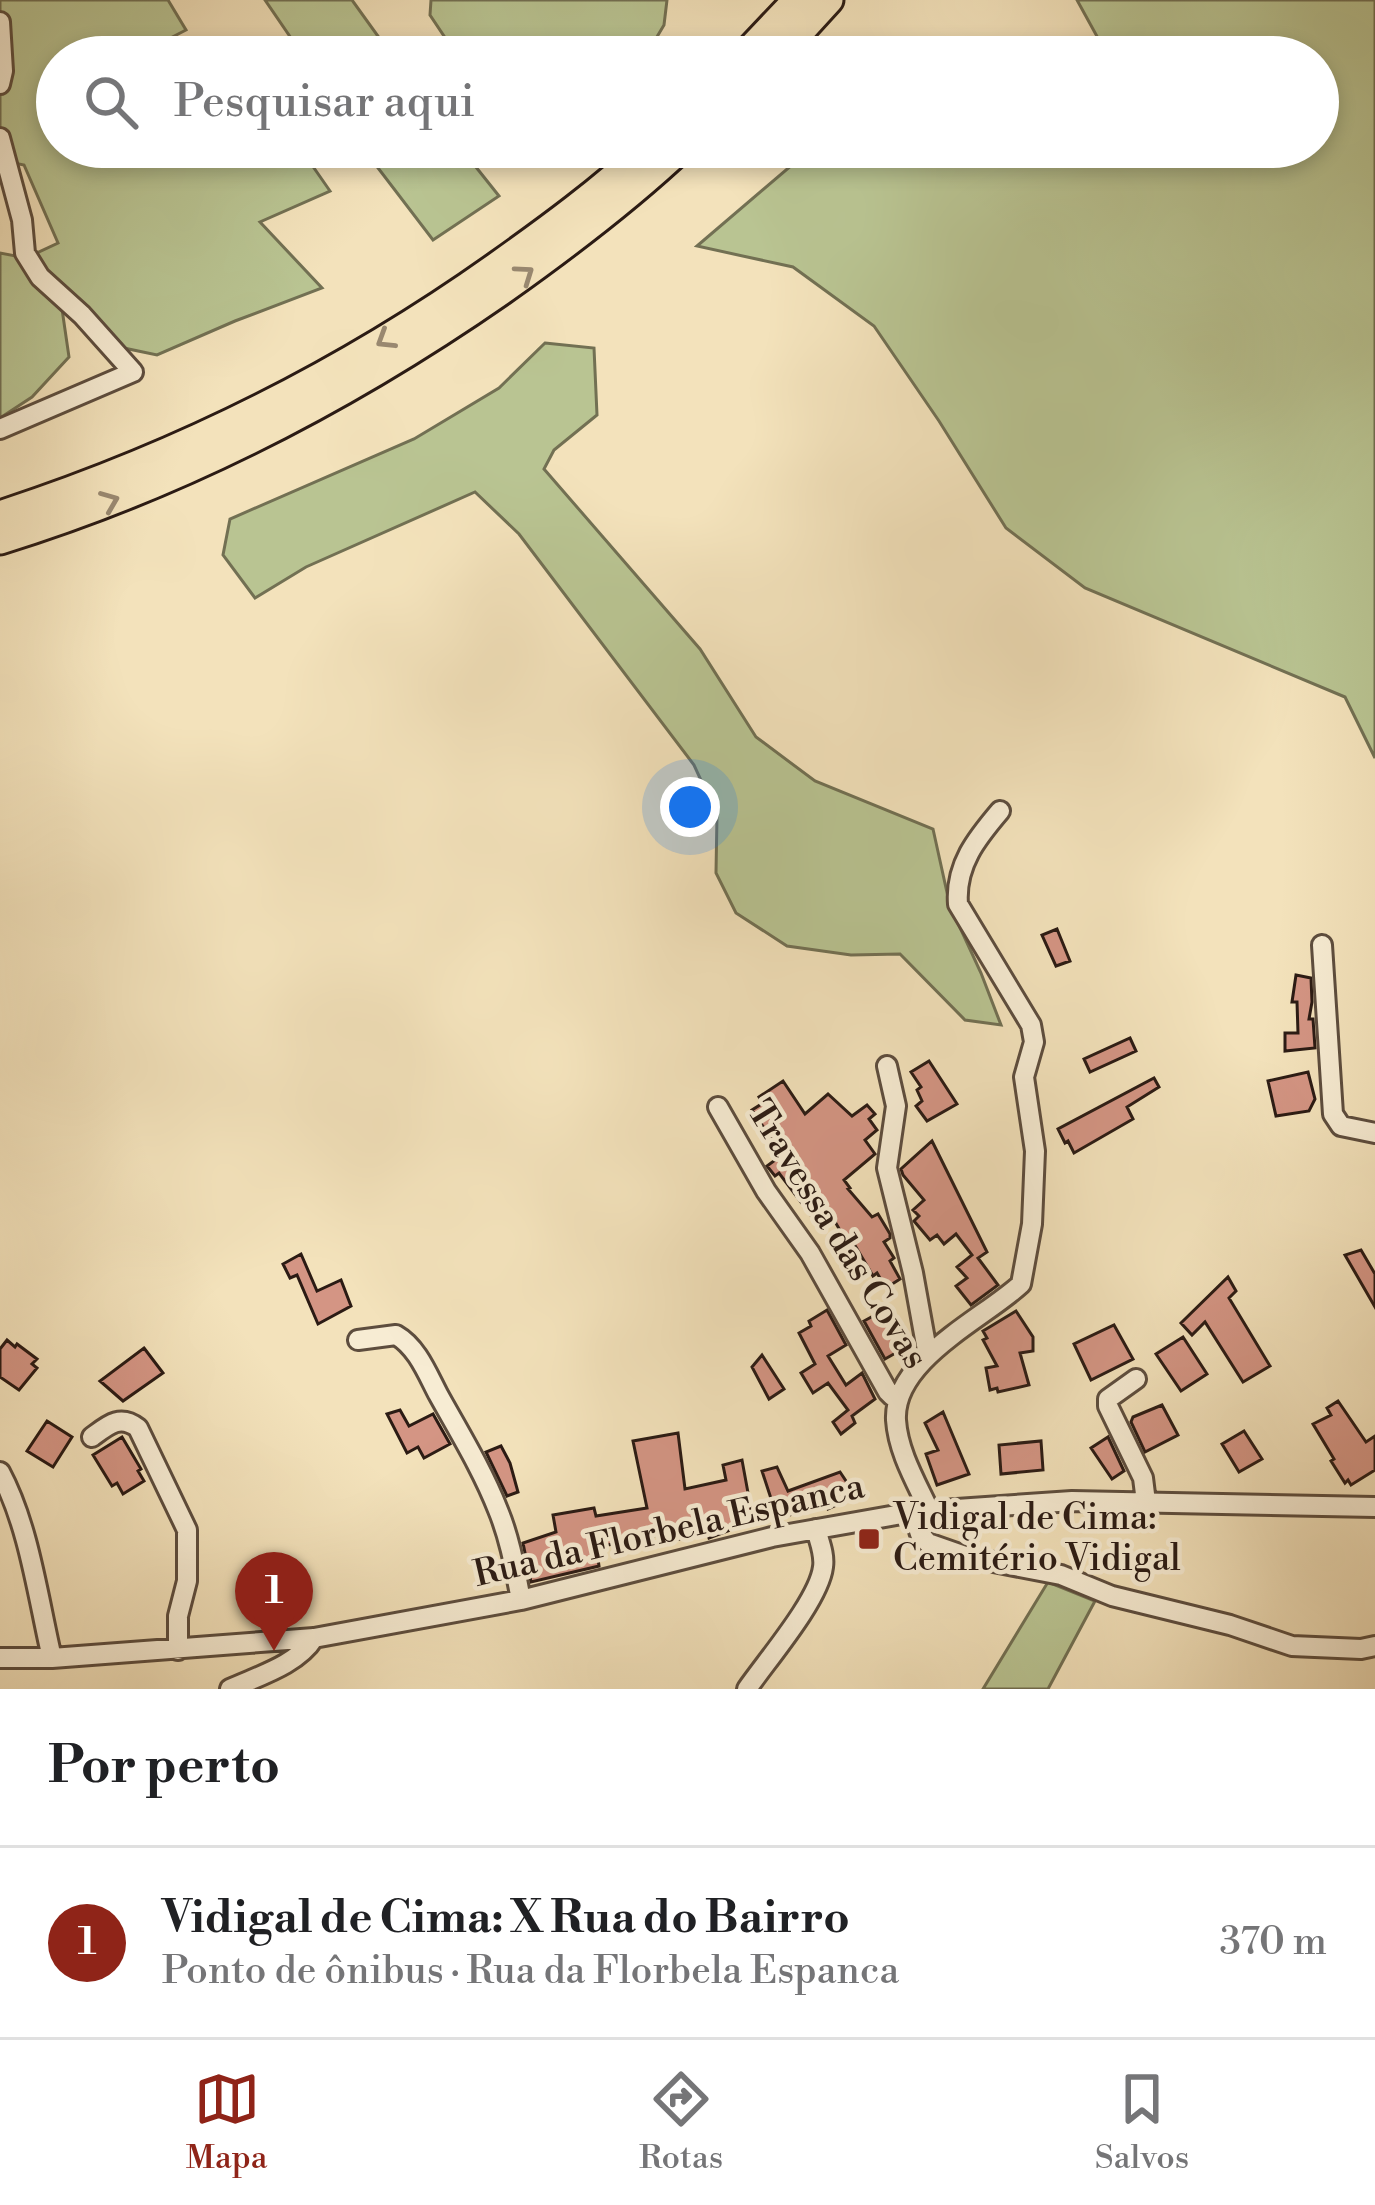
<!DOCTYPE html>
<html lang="pt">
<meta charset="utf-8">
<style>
:root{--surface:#fff;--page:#f6f6f6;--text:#202124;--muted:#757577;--line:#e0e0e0;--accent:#8f2418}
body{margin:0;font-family:"Libre Bodoni",serif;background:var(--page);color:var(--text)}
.you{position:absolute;left:690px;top:807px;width:42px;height:42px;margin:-30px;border:9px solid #fff;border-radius:50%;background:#1a73e8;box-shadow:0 0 0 18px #1a73e833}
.badge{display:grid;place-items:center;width:78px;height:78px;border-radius:50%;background:var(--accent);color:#fff;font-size:39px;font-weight:700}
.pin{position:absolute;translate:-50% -99px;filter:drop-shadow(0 3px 6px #0008)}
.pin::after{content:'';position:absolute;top:63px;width:42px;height:36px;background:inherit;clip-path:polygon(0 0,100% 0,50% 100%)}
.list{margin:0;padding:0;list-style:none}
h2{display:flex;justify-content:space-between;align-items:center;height:156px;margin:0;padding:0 48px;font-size:51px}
h2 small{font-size:39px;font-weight:400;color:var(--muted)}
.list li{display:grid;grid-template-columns:78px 1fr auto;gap:36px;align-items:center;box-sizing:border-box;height:192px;padding:0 48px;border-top:3px solid var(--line)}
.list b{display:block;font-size:45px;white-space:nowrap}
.list p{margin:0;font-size:39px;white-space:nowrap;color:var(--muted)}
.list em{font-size:39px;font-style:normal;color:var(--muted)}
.icon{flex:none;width:66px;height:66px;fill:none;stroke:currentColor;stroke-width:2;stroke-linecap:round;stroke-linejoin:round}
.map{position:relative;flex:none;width:1375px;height:1689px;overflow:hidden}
.search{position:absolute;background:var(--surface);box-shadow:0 6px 18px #0003;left:36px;right:36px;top:36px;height:132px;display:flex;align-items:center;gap:30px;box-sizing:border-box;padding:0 42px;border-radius:66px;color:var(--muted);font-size:45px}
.sheet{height:348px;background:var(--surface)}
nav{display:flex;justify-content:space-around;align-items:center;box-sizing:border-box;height:168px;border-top:3px solid var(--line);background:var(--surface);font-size:33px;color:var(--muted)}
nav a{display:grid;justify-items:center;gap:6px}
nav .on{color:var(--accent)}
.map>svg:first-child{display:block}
.green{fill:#b9c492;stroke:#727053;stroke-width:3}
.building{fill:#d49584;stroke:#2b1b14;stroke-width:3}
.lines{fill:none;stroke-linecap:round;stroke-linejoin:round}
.minor-casing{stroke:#5d4d3e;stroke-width:24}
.highway-casing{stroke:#2b1b14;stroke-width:33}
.minor{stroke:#f7ecd3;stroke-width:18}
.highway{stroke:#f3e2bb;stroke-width:27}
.oneway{stroke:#998870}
.poi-dot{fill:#8f2418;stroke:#f7ecd3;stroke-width:4.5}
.labels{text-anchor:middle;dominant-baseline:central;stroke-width:9;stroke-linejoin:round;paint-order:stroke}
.street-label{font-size:36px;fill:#2b1b14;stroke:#f7ecd3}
.poi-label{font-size:36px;fill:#2b1b14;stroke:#f7ecd3;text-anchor:start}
</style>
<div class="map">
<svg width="1375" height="1689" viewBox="0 0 1375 1689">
<rect width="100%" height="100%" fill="#f3e2bb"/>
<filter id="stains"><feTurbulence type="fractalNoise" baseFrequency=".00167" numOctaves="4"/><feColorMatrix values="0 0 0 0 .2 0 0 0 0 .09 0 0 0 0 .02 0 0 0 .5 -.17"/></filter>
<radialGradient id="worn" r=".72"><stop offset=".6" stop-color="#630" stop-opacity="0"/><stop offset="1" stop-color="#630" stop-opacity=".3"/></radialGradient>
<path class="green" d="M 0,0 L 168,0 L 186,30 L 145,51 L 114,57 L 57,57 L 57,147 L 315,147 L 305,155 L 330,191 L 260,222 L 322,288 L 235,321 L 157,355 L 124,348 L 84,308 L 62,309 L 69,357 L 32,397 L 0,418 L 0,253 L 26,258 L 58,243 L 24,165 L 0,160 Z
M 265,0 L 352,0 L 393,57 L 304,57 Z
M 431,0 L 667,0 L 664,25 L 645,57 L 458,57 L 430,15 Z
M 1077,0 L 1375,0 L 1375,758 L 1345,697 L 1085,588 L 1006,528 L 939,421 L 874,326 L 793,267 L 697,246 L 813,147 L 1318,147 L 1318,57 L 1090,57 L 1099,40 Z
M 362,147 L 460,147 L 499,196 L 433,240 Z
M 545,343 L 594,348 L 597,415 L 554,450 L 544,469 L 700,649 L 756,737 L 815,781 L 933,829 L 950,906 L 981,973 L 1001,1025 L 965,1020 L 900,954 L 851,955 L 787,946 L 736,913 L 716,873 L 717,815 L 694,765 L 519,534 L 475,492 L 306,567 L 255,598 L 223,555 L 230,519 L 414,439 L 499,388 Z
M 1048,1582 L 1095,1601 L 1048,1689 L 983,1689 Z"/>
<path class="building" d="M 1057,929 L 1070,961 L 1056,966 L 1042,935 Z
M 1296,975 L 1311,978 L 1312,1002 L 1309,1019 L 1313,1019 L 1315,1048 L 1285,1051 L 1285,1033 L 1298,1033 L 1297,1002 L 1292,1002 Z
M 1130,1038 L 1136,1051 L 1090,1072 L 1084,1059 Z
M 929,1061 L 957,1104 L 927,1121 L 916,1106 L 922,1101 L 917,1090 L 921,1087 L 911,1072 Z
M 1308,1072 L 1315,1099 L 1309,1111 L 1276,1116 L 1268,1081 Z
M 1154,1078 L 1159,1087 L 1127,1107 L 1133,1119 L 1074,1153 L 1068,1141 L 1065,1143 L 1058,1129 Z
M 783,1081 L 805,1114 L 828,1094 L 852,1116 L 867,1105 L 875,1114 L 869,1119 L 877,1130 L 865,1140 L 875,1154 L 844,1180 L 850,1188 L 848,1189 L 872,1217 L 878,1214 L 890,1234 L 890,1238 L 884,1242 L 894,1258 L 890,1261 L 900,1279 L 886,1288 L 877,1273 L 873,1276 L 853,1242 L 848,1244 L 834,1220 L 825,1228 L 818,1220 L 816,1222 L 779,1173 L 775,1176 L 767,1166 L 782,1155 L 752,1110 L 763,1103 L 759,1097 Z
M 932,1141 L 987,1252 L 978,1258 L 998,1285 L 971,1305 L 956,1286 L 967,1278 L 957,1267 L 972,1255 L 956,1234 L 944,1244 L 937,1235 L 930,1240 L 914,1221 L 919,1216 L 913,1210 L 924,1200 L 903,1175 L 901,1169 Z
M 1361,1250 L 1375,1274 L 1375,1307 L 1345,1255 Z
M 301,1254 L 317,1291 L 341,1280 L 351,1306 L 318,1324 L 297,1275 L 290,1278 L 283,1264 Z
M 1228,1277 L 1236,1291 L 1229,1298 L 1270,1366 L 1243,1382 L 1205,1322 L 1192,1335 L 1181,1323 Z
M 886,1309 L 903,1338 L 897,1342 L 901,1350 L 885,1359 L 864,1321 Z
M 827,1310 L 846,1345 L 828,1356 L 846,1385 L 862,1373 L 875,1399 L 852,1416 L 855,1423 L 841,1434 L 833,1422 L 848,1410 L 828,1383 L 813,1393 L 801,1373 L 815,1364 L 799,1333 L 811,1326 L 809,1321 Z
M 1016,1311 L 1033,1337 L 1033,1351 L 1020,1353 L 1029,1385 L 998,1392 L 997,1388 L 990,1390 L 986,1368 L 997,1366 L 983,1340 L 987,1338 L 983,1331 Z
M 1114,1325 L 1133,1359 L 1091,1380 L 1074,1344 Z
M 1183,1337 L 1207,1374 L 1181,1391 L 1156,1354 Z
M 7,1340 L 15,1347 L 17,1344 L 37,1359 L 32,1364 L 37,1368 L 19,1390 L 0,1377 L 0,1349 Z
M 144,1348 L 163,1373 L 123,1401 L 100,1381 Z
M 762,1355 L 784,1389 L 769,1399 L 752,1367 Z
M 1338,1401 L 1366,1442 L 1375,1436 L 1375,1470 L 1351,1485 L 1348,1480 L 1345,1483 L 1331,1461 L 1334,1459 L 1313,1424 L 1331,1415 L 1327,1408 Z
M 1162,1405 L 1178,1435 L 1145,1452 L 1131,1422 L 1133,1417 Z
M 400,1410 L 409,1426 L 433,1414 L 450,1444 L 424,1458 L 418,1447 L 407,1453 L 387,1414 Z
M 943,1412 L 969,1474 L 937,1485 L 926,1454 L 938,1450 L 925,1423 Z
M 47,1421 L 72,1437 L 53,1467 L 27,1451 Z
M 1244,1431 L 1262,1459 L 1239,1472 L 1222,1444 Z
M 678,1433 L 685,1489 L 726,1480 L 723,1465 L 742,1460 L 753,1520 L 726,1526 L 728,1531 L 709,1538 L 707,1532 L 676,1540 L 659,1540 L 658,1535 L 603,1546 L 604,1549 L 597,1551 L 599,1566 L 531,1582 L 523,1543 L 556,1532 L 553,1515 L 594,1508 L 596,1516 L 647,1508 L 633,1441 Z
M 122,1437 L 141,1469 L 138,1471 L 144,1481 L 123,1494 L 117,1483 L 112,1486 L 93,1455 Z
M 1108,1437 L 1124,1471 L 1112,1479 L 1091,1448 Z
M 1041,1441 L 1043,1470 L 1001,1474 L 999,1445 Z
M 501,1446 L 510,1463 L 518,1492 L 507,1496 L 486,1452 Z
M 777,1467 L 788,1491 L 840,1472 L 856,1496 L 828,1509 L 825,1500 L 778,1520 L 762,1471 Z"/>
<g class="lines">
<defs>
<path id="minor" d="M 0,22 L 3,71 L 0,84
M 0,138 L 22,220 L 25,253 L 40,277 L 82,315 L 133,372 L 0,429
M 1322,945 L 1333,1114 L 1341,1126 L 1375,1133
M 887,1066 L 896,1106 L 887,1168 L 913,1273 L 928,1356
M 718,1107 L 766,1191 L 810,1253 L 888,1392 L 892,1396 L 899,1398
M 358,1340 L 396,1335 C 417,1347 427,1373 438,1394 C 459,1432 482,1469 498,1510 C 510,1539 515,1569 521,1600
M 1136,1379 L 1108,1399 L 1108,1406 L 1143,1478 L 1146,1502
M 92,1437 C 108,1425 120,1414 138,1428 L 187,1530 L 187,1581 L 178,1616 L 178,1650
M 0,1472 C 29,1526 38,1598 52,1658
M 929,1510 C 916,1482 898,1452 896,1420 C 893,1360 983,1319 1021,1284 L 1032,1224 L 1035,1151 L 1024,1077 L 1034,1042 L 1031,1025 L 958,904 C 955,865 977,838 1000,811
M 913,1512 L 920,1534 L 928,1543 L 968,1557 L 1061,1575 L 1112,1596 L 1230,1625 L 1292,1646 L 1361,1649 L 1375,1646
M 0,1658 L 52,1658 L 314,1638 L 521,1600 L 772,1537 L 913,1512 L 1072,1501 L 1375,1507
M 230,1689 C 258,1676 297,1665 314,1638
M 747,1689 C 767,1660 819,1600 823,1567 C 825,1554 819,1541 816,1529"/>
<path id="highway" d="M 743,57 L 797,0
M 777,57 L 829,0
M 0,515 C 178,457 345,374 497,266 C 549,229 601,191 648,147
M 0,540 C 181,484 349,397 504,289 C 566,245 627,199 682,147"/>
</defs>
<use href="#minor" class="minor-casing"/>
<use href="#highway" class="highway-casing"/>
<use href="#minor" class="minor"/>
<use href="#highway" class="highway"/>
</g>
<defs><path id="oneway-chevron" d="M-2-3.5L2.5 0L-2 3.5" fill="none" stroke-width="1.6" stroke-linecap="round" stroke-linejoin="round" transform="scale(3)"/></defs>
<g class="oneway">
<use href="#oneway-chevron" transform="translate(525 274) rotate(-35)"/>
<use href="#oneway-chevron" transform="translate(385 340) rotate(148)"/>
<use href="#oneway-chevron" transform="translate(110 501) rotate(-22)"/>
</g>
<rect class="poi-dot" x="857" y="1527" width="24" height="24" rx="6"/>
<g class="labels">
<g class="street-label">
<text transform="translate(837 1235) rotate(58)">Travessa das Covas</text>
<text transform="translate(669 1531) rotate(-13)">Rua da Florbela Espanca</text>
</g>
<g class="poi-label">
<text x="893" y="1518">Vidigal de Cima:<tspan x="893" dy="41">Cemitério Vidigal</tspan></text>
</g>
</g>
<rect width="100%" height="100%" filter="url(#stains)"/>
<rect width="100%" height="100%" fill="url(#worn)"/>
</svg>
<div class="you"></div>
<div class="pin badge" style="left:274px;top:1651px">1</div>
<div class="search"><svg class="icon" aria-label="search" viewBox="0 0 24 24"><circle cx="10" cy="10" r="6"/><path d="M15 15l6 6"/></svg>Pesquisar aqui</div>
</div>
<section class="sheet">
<h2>Por perto<small></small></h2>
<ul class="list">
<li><span class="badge">1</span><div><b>Vidigal de Cima: X Rua do Bairro</b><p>Ponto de ônibus · Rua da Florbela Espanca</p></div><em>370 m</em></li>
</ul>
</section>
<nav>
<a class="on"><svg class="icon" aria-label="map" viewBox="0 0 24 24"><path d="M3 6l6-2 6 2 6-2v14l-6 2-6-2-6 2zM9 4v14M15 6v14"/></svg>Mapa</a>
<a><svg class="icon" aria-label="directions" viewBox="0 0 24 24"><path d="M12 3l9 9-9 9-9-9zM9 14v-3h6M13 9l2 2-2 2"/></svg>Rotas</a>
<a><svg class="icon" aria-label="saved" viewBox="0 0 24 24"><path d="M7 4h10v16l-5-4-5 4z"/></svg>Salvos</a>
</nav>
